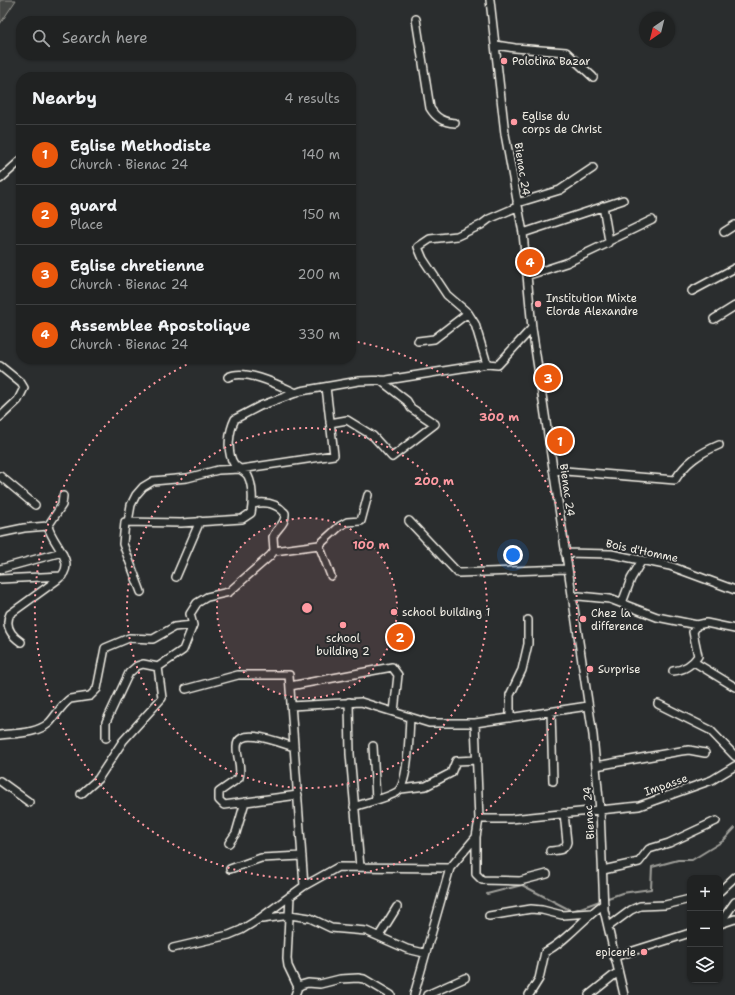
<!DOCTYPE html>
<meta charset="utf-8">
<style>
:root{--surface:#202222;--page:#2d2f2f;--text:#f1f3f6;--muted:#a2a4a5;--line:#3d3f40;--accent:#ea580c}
body{margin:0;font-family:"Shantell Sans",sans-serif;background:var(--page);color:var(--text)}
.controls{position:absolute;right:12px;bottom:12px;display:grid;overflow:hidden;border-radius:8px;box-shadow:0 1px 3px #0004}
.controls button{width:36px;height:36px;display:grid;place-items:center;padding:0;border:0;border-bottom:1px solid var(--line);background:var(--surface);color:var(--text);font:20px sans-serif}
.compass{position:absolute;left:639px;top:12px;width:36px;height:36px;border-radius:50%;background:var(--surface);box-shadow:0 1px 3px #0004;rotate:215deg}
.you{position:absolute;left:513px;top:555px;width:14px;height:14px;margin:-10px;border:3px solid #fff;border-radius:50%;background:#1a73e8;box-shadow:0 0 0 6px #1a73e833}
.badge{display:grid;place-items:center;width:26px;height:26px;border-radius:50%;background:var(--accent);color:#fff;font-size:13px;font-weight:700}
.pin{position:absolute;translate:-50% -50%;border:2px solid #fff;box-shadow:0 1px 4px #0006}
.list{margin:0;padding:0;list-style:none}
h2{display:flex;justify-content:space-between;align-items:center;height:52px;margin:0;padding:0 16px;font-size:17px}
h2 small{font-size:13px;font-weight:400;color:var(--muted)}
.list li{display:grid;grid-template-columns:26px 1fr auto;gap:12px;align-items:center;box-sizing:border-box;height:60px;padding:0 16px;border-top:1px solid var(--line)}
.list b{display:block;font-size:15px;white-space:nowrap}
.list p{margin:0;font-size:13px;white-space:nowrap;color:var(--muted)}
.list em{font-size:13px;font-style:normal;color:var(--muted)}
.icon{flex:none;width:22px;height:22px;fill:none;stroke:currentColor;stroke-width:2;stroke-linecap:round;stroke-linejoin:round}
.map{position:relative;flex:none;width:735px;height:995px;overflow:hidden}
.search{position:absolute;background:var(--surface);box-shadow:0 1px 3px #0004;left:16px;top:16px;width:340px;height:44px;display:flex;align-items:center;gap:10px;box-sizing:border-box;padding:0 14px;border-radius:16px;color:var(--muted);font-size:15px}
.panel{position:absolute;background:var(--surface);box-shadow:0 1px 3px #0004;left:16px;top:72px;width:340px;height:292px;border-radius:16px}
.map>svg:first-child{display:block}
.green{fill:#444645;stroke:#9c9c96}
.lines{fill:none;stroke-linecap:round;stroke-linejoin:round}
.stream{stroke:#9f9f9a;stroke-width:2}
.street-casing{stroke:#f4f1e8;stroke-width:10}
.street{stroke:#2a2d2e;stroke-width:7}
.ring{fill:none;stroke:#ff9aa2;stroke-width:2;stroke-dasharray:2 4}
.poi-dot{fill:#ff9aa2;stroke:#2a2d2e;stroke-width:1.5}
.labels{text-anchor:middle;dominant-baseline:central;stroke-width:4;stroke-linejoin:round;paint-order:stroke}
.poi-label{font-size:11px;fill:#f4f1e8;stroke:#2a2d2e;text-anchor:start}
.street-label{font-size:11px;fill:#f4f1e8;stroke:#2a2d2e}
.centre{fill:#ff9aa2;stroke:#2a2d2e;stroke-width:2}
.ring-label{font-size:12px;text-anchor:middle;font-weight:bold;fill:#ff9aa2;stroke:#2a2d2e;stroke-width:4;stroke-linejoin:round;paint-order:stroke}
</style>
<div class="map">
<svg width="735" height="995" viewBox="0 0 735 995">
<rect width="100%" height="100%" fill="#2a2d2e"/>
<filter id="ink" filterUnits="userSpaceOnUse"><feTurbulence type="fractalNoise" baseFrequency=".025" numOctaves="2"/><feDisplacementMap in="SourceGraphic" scale="8" xChannelSelector="R" yChannelSelector="G"/><feConvolveMatrix kernelMatrix="1 2 1 2 8 2 1 2 1" color-interpolation-filters="sRGB"/></filter>
<g filter="url(#ink)">
<path class="green" d="M 0,0 L 16,0 L 0,24 Z"/>
<g class="lines">
<path class="stream" d="M 487,894 L 522,885 L 572,911 L 622,893 L 651,889 L 652,867 L 678,860 L 692,860 L 723,841 L 735,828"/>
<defs>
<path id="street" d="M 490,0 L 505,134 L 523,233 L 532,328 L 593,735 L 600,810 L 604,910 L 624,995
M 416,19 L 430,108 C 436,118 443,122 455,123
M 496,45 L 515,48 L 566,52 L 593,77
M 0,179 L 21,160
M 517,203 L 560,190 L 593,168
M 724,232 L 735,225
M 523,233 L 623,200
M 609,241 L 652,220
M 529,275 L 566,263 L 608,243 L 609,241 L 603,206
M 692,291 L 735,268
M 714,319 L 735,306
M 418,341 L 434,339 L 468,313
M 487,364 L 475,324 L 468,313 L 447,295 L 423,259 L 418,247 L 430,239 L 457,236 L 481,225 L 489,219 L 517,207
M 0,366 L 21,383 L 24,388 L 18,400 L 0,417
M 228,377 C 245,368 279,385 296,393
M 330,423 L 347,420 L 373,436 L 392,457 L 435,424 L 411,408 L 407,401 L 380,380
M 553,470 L 675,480 C 686,462 700,453 719,445
M 0,476 L 35,505
M 409,521 L 458,573 L 567,569
M 128,522 L 131,505 L 136,495 L 143,487 L 153,481 L 187,478 L 218,470 L 241,469 L 334,455 L 326,387
M 0,533 L 24,528 L 48,526
M 274,551 L 319,545
M 565,553 L 611,554 L 670,566 L 735,590
M 0,569 L 62,552
M 331,576 L 319,545 L 340,526 L 347,522 L 361,521 L 368,495
M 176,577 L 200,521
M 0,579 L 62,576
M 141,592 L 123,544 L 125,522 L 181,523 L 242,519 L 251,513 C 253,502 253,486 248,476 C 245,471 238,469 234,464 C 226,452 229,431 235,419 L 260,406 L 301,391 L 359,381 L 387,380 L 487,364 L 498,365 L 532,328
M 572,598 L 579,596 L 610,599 L 657,617 L 697,625 L 706,623 L 735,629
M 622,603 L 631,579 L 642,560
M 21,642 C 12,636 4,626 10,614 L 57,580 C 80,563 52,545 48,526 L 62,505 L 63,496
M 694,662 L 735,687
M 673,671 C 683,670 692,665 698,656 L 693,632 L 697,625
M 290,686 L 392,667 L 398,675 L 394,712
M 186,689 L 238,675 L 289,675 L 304,886
M 349,702 L 350,754 L 360,867
M 658,704 L 710,730 L 735,756
M 291,706 L 361,702 L 429,723 L 475,723 L 588,706
M 551,712 L 553,781
M 510,718 L 510,695 L 522,670 L 528,644 L 528,620
M 0,735 C 16,733 36,734 49,723 C 56,716 61,705 70,699 L 90,696 L 97,689 L 105,648 L 129,638 L 153,639 L 174,627 L 193,625
M 106,738 L 106,722 L 129,673 L 137,666 L 143,664 L 158,667
M 373,746 L 376,799
M 294,747 C 283,744 236,724 237,748 C 237,759 242,766 239,778 L 219,792 L 219,800 L 224,805 L 298,795
M 596,766 L 681,751 L 689,750 L 705,753
M 0,781 L 29,802
M 401,789 L 426,786 L 451,773 L 456,761 L 477,760
M 81,794 L 98,779 L 123,741 L 162,698 L 158,667 L 183,650 L 193,625 L 190,614 L 197,603 L 207,597 L 229,592 L 270,556 L 274,551 L 273,537 C 276,528 286,525 285,513 C 276,503 266,501 253,504
M 354,807 C 367,802 385,799 397,792 C 409,784 409,732 410,717
M 479,819 L 511,819 L 639,806 L 712,780 L 735,766
M 476,837 L 476,874 L 482,880 L 520,881 L 547,874
M 229,843 L 236,833 L 245,802
M 550,851 C 558,850 565,851 567,842 L 564,813
M 230,869 L 261,858 L 302,856
M 603,870 L 639,862 L 649,849 L 669,843 L 716,821
M 720,891 L 735,877
M 290,896 L 287,959 L 288,966 L 298,987
M 489,916 L 531,909 L 542,910 L 562,915 L 591,913
M 262,919 L 290,915 L 310,918 L 331,928 L 366,931 L 407,949 L 424,953
M 720,923 L 735,902
M 720,924 L 735,919
M 608,927 L 631,910 L 640,906 L 665,905 L 690,899
M 379,936 L 397,907
M 173,948 L 229,935 L 241,930 L 259,919 L 304,886 L 338,867 L 450,868
M 614,957 L 690,933
M 295,995 L 298,987 L 301,985 L 308,983 L 320,984 L 340,979 L 358,978 L 364,979 L 391,995
M 414,995 L 450,868 L 476,837 L 479,819 L 475,723
M 427,995 L 465,978
M 529,995 L 539,979 L 545,952 C 568,940 583,918 604,904
M 589,995 L 618,972"/>
</defs>
<use href="#street" class="street-casing"/>
<use href="#street" class="street"/>
</g>
</g>
<circle cx="307" cy="608" r="90" fill="#ff9aa2" fill-opacity=".12"/>
<g class="ring">
<circle cx="307" cy="608" r="90"/>
<circle cx="307" cy="608" r="180"/>
<path d="M352 341A271 271 0 1 1 199 359"/>
</g>
<g class="poi-dot">
<circle cx="504" cy="61" r="4"/>
<circle cx="514" cy="122" r="4"/>
<circle cx="538" cy="304" r="4"/>
<circle cx="394" cy="612" r="4"/>
<circle cx="583" cy="619" r="4"/>
<circle cx="343" cy="625" r="4"/>
<circle cx="590" cy="669" r="4"/>
<circle cx="644" cy="952" r="4"/>
</g>
<g class="labels">
<g class="poi-label">
<text x="512" y="61">Polotina Bazar</text>
<text x="522" y="116">Eglise du<tspan x="522" dy="13">corps de Christ</tspan></text>
<text x="546" y="298">Institution Mixte<tspan x="546" dy="13">Elorde Alexandre</tspan></text>
<text x="402" y="612">school building 1</text>
<text x="591" y="613">Chez la<tspan x="591" dy="13">difference</tspan></text>
<text x="343" y="638" text-anchor="middle">school<tspan x="343" dy="13">building 2</tspan></text>
<text x="598" y="669">Surprise</text>
<text x="636" y="952" text-anchor="end">epicerie</text>
</g>
<g class="street-label">
<text transform="translate(522 169) rotate(81)">Bienac 24</text>
<text transform="translate(567 490) rotate(82)">Bienac 24</text>
<text transform="translate(642 551) rotate(12)">Bois d'Homme</text>
<text transform="translate(666 785) rotate(-19)">Impasse</text>
<text transform="translate(589 813) rotate(-94)">Bienac 24</text>
</g>
</g>
<circle cx="307" cy="608" r="6" class="centre"/>
<g class="ring-label">
<text x="499" y="421">300 m</text>
<text x="434" y="485">200 m</text>
<text x="371" y="549">100 m</text>
</g>
</svg>
<div class="controls">
<button>+</button>
<button>−</button>
<button><svg class="icon" aria-label="layers" viewBox="0 0 24 24"><path d="M12 4l9 5-9 5-9-5zM3 14l9 5 9-5"/></svg></button>
</div>
<svg class="compass" viewBox="-18 -18 36 36"><path d="M0-13l5 13h-10z" fill="#e53935"/><path d="M0 13l5-13h-10z" fill="#a2a4a5"/></svg>
<div class="you"></div>
<div class="pin badge" style="left:560px;top:441px">1</div>
<div class="pin badge" style="left:400px;top:637px">2</div>
<div class="pin badge" style="left:548px;top:378px">3</div>
<div class="pin badge" style="left:530px;top:262px">4</div>
<div class="search"><svg class="icon" aria-label="search" viewBox="0 0 24 24"><circle cx="10" cy="10" r="6"/><path d="M15 15l6 6"/></svg>Search here</div>
<section class="panel">
<h2>Nearby<small>4 results</small></h2>
<ul class="list">
<li><span class="badge">1</span><div><b>Eglise Methodiste</b><p>Church · Bienac 24</p></div><em>140 m</em></li>
<li><span class="badge">2</span><div><b>guard</b><p>Place</p></div><em>150 m</em></li>
<li><span class="badge">3</span><div><b>Eglise chretienne</b><p>Church · Bienac 24</p></div><em>200 m</em></li>
<li><span class="badge">4</span><div><b>Assemblee Apostolique</b><p>Church · Bienac 24</p></div><em>330 m</em></li>
</ul>
</section>
</div>
